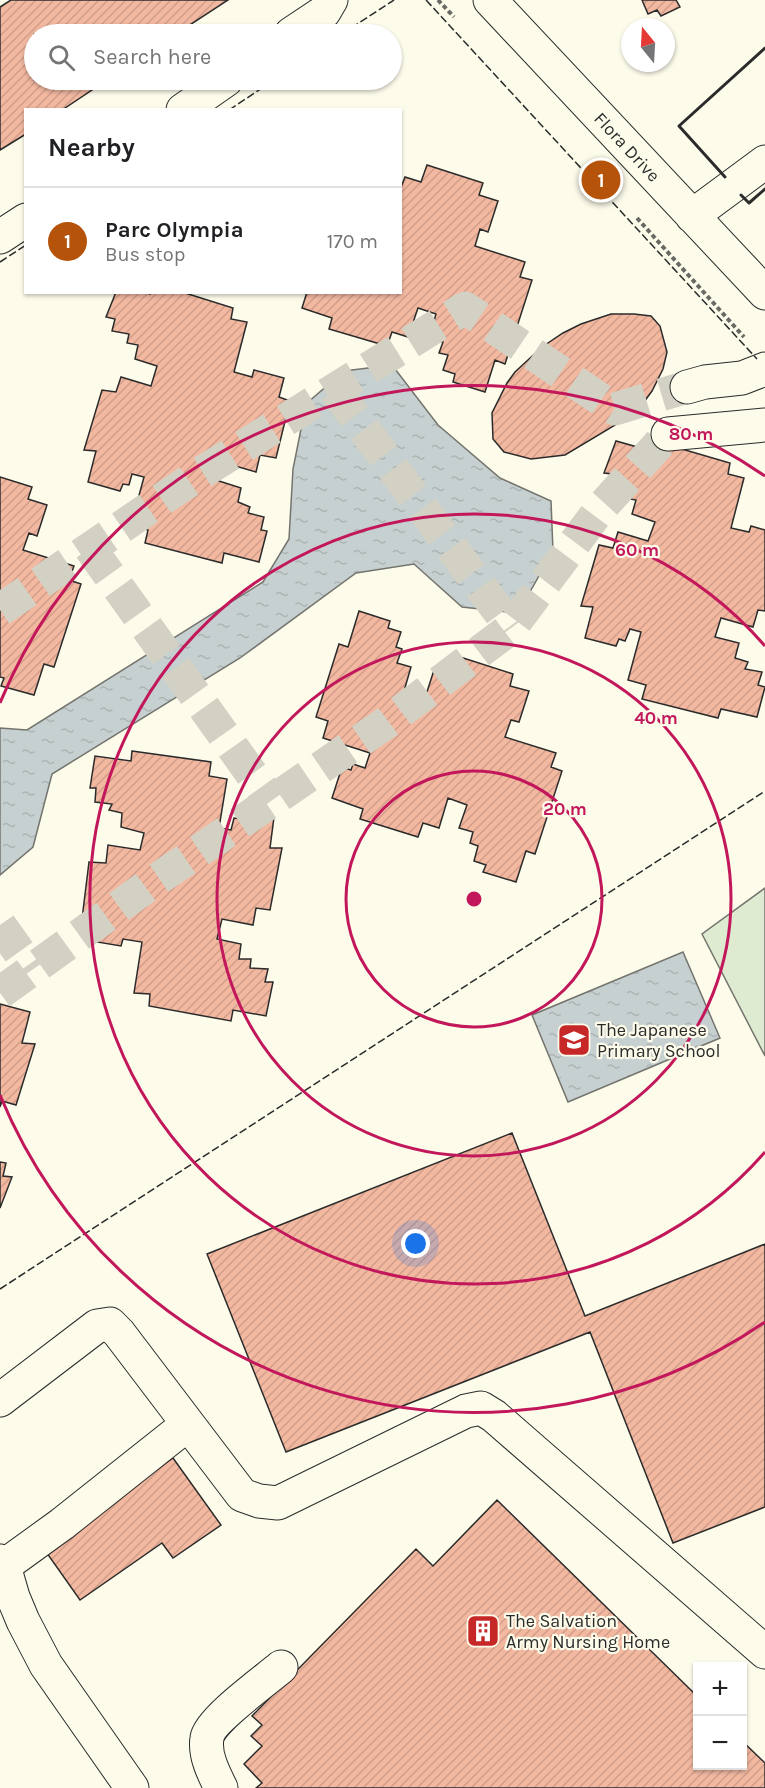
<!DOCTYPE html>
<meta charset="utf-8">
<style>
:root{--surface:#fff;--page:#f2f2f2;--text:#202124;--muted:#757577;--line:#e0e0e0;--accent:#b45309}
body{margin:0;font-family:Karla,sans-serif;background:var(--page);color:var(--text)}
.controls{position:absolute;right:18px;bottom:18px;display:grid;overflow:hidden;border-radius:0px;box-shadow:0 2px 4px #0004}
.controls button{width:54px;height:54px;display:grid;place-items:center;padding:0;border:0;border-bottom:2px solid var(--line);background:var(--surface);color:var(--text);font:30px sans-serif}
.compass{position:absolute;left:621px;top:18px;width:54px;height:54px;border-radius:50%;background:var(--surface);box-shadow:0 2px 4px #0004;rotate:342deg}
.you{position:absolute;left:416px;top:1244px;width:21px;height:21px;margin:-15px;border:4px solid #fff;border-radius:50%;background:#1a73e8;box-shadow:0 0 0 9px #1a73e833}
.badge{display:grid;place-items:center;width:39px;height:39px;border-radius:50%;background:var(--accent);color:#fff;font-size:20px;font-weight:700}
.pin{position:absolute;translate:-50% -50%;border:3px solid #fff;box-shadow:0 2px 6px #0006}
.list{margin:0;padding:0;list-style:none}
h2{display:flex;justify-content:space-between;align-items:center;height:78px;margin:0;padding:0 24px;font-size:26px}
h2 small{font-size:20px;font-weight:400;color:var(--muted)}
.list li{display:grid;grid-template-columns:39px 1fr auto;gap:18px;align-items:center;box-sizing:border-box;height:108px;padding:0 24px;border-top:2px solid var(--line)}
.list b{display:block;font-size:22px;white-space:nowrap}
.list p{margin:0;font-size:20px;white-space:nowrap;color:var(--muted)}
.list em{font-size:20px;font-style:normal;color:var(--muted)}
.icon{flex:none;width:33px;height:33px;fill:none;stroke:currentColor;stroke-width:2;stroke-linecap:round;stroke-linejoin:round}
.map{position:relative;flex:none;width:765px;height:1788px;overflow:hidden}
.search{position:absolute;background:var(--surface);box-shadow:0 2px 4px #0004;left:24px;top:24px;width:378px;height:66px;display:flex;align-items:center;gap:15px;box-sizing:border-box;padding:0 21px;border-radius:33px;color:var(--muted);font-size:22px}
.panel{position:absolute;background:var(--surface);box-shadow:0 2px 4px #0004;left:24px;top:108px;width:378px;height:186px;border-radius:0px}
.map>svg:first-child{display:block}
.grass{fill:#deebd1;stroke:#74746e;stroke-width:1.5}
.water{fill:url(#water-ripples);stroke:#74746e;stroke-width:1.5}
.building{fill:url(#building-hatch);stroke:#2b2b2b;stroke-width:1.5}
.lines{fill:none;stroke-linecap:round;stroke-linejoin:round}
.minor-tunnel{stroke:#d3d1c4;stroke-width:33;stroke-dasharray:33 16;stroke-linecap:butt}
.minor-casing{stroke:#2b2b2b;stroke-width:35}
.path{stroke:#6a6964;stroke-width:4;stroke-dasharray:4.5 3;stroke-linecap:butt}
.minor{stroke:#fdfbea;stroke-width:33}
.fence{stroke:#2b2b2b;stroke-width:1.5;stroke-dasharray:8 3;stroke-linecap:butt}
.wall{stroke:#2b2b2b;stroke-width:3}
.ring{fill:none;stroke:#c2185b;stroke-width:3}
.labels{text-anchor:middle;dominant-baseline:central;stroke-width:4.5;stroke-linejoin:round;paint-order:stroke}
.street-label{font-size:18px;fill:#2b2b2b;stroke:#fdfbea}
.poi-label{font-size:18px;fill:#2b2b2b;stroke:#fdfbea;text-anchor:start}
.centre{fill:#c2185b;stroke:#fdfbea;stroke-width:3}
.ring-label{font-size:18px;text-anchor:middle;font-weight:bold;fill:#c2185b;stroke:#fdfbea;stroke-width:4.5;stroke-linejoin:round;paint-order:stroke}
</style>
<div class="map">
<svg width="765" height="1788" viewBox="0 0 765 1788">
<defs>
<pattern id="water-ripples" width="26" height="14" patternUnits="userSpaceOnUse" patternTransform="scale(1.5)"><rect width="26" height="14" fill="#c7d0d0"/><path d="M2 4q2-2 4 0t4 0M15 11q2-2 4 0t4 0" fill="none" stroke="#abb3b3"/></pattern>
<pattern id="building-hatch" width="6" height="6" patternUnits="userSpaceOnUse" patternTransform="scale(1.5)"><rect width="6" height="6" fill="#f2b8a0"/><path d="M-1 1l2-2M0 6l6-6M5 7l2-2" fill="none" stroke="#d09e8a"/></pattern>
</defs>
<rect width="100%" height="100%" fill="#fdfbea"/>
<path class="grass" d="M 765,888 L 765,1056 L 702,934 Z"/>
<path class="water" d="M 392,365 L 438,425 L 500,478 L 551,501 L 553,551 L 518,613 L 462,607 L 414,564 L 356,573 L 240,658 L 52,774 L 33,847 L 0,875 L 0,728 L 27,730 L 263,582 L 289,539 L 293,469 L 306,404 L 344,371 Z
M 683,952 L 720,1038 L 568,1102 L 532,1015 Z"/>
<path class="building" d="M 11,0 L 228,0 L 176,34 L 34,34 L 34,80 L 107,80 L 62,110 L 26,110 L 26,134 L 0,150 L 0,7 Z
M 642,0 L 676,0 L 680,7 L 661,16 L 657,10 L 648,14 Z
M 427,165 L 483,183 L 479,195 L 498,201 L 488,232 L 480,229 L 475,246 L 525,262 L 520,277 L 532,280 L 505,364 L 495,360 L 485,392 L 453,382 L 455,374 L 443,370 L 448,355 L 439,353 L 443,342 L 429,338 L 436,314 L 418,308 L 408,337 L 392,332 L 387,346 L 329,329 L 332,318 L 302,308 L 307,292 L 400,292 L 400,190 L 405,177 L 421,182 Z
M 116,292 L 145,292 L 150,294 L 151,292 L 182,292 L 233,308 L 231,319 L 247,322 L 234,372 L 252,377 L 254,370 L 284,378 L 279,397 L 290,401 L 276,458 L 260,455 L 256,472 L 225,463 L 219,481 L 241,488 L 238,502 L 250,507 L 248,513 L 264,517 L 261,530 L 267,531 L 259,562 L 224,553 L 222,563 L 145,543 L 148,530 L 131,525 L 144,477 L 132,474 L 129,485 L 123,484 L 120,491 L 88,482 L 96,451 L 84,450 L 102,390 L 116,392 L 121,377 L 151,386 L 157,366 L 135,359 L 138,345 L 127,343 L 129,334 L 112,331 L 115,319 L 106,317 Z
M 611,314 L 634,314 L 651,316 L 660,326 L 667,352 L 663,369 L 652,391 L 641,406 L 617,424 L 565,455 L 531,459 L 504,452 L 493,439 L 492,413 L 507,383 L 515,372 L 542,347 L 563,333 L 581,324 Z
M 651,440 L 730,463 L 728,474 L 744,478 L 731,528 L 749,532 L 751,526 L 765,530 L 765,611 L 758,610 L 753,627 L 721,618 L 715,637 L 739,643 L 735,658 L 748,662 L 745,669 L 762,672 L 758,685 L 765,687 L 757,717 L 721,709 L 718,718 L 642,699 L 646,685 L 628,680 L 641,632 L 630,629 L 625,641 L 619,639 L 616,646 L 585,638 L 593,607 L 581,606 L 599,545 L 613,548 L 618,532 L 648,541 L 655,522 L 632,514 L 636,500 L 624,498 L 626,490 L 609,487 L 612,474 L 604,473 L 616,441 L 648,450 Z
M 0,477 L 32,487 L 28,499 L 47,505 L 37,536 L 29,533 L 23,550 L 74,566 L 69,580 L 81,584 L 54,667 L 44,664 L 34,695 L 1,686 L 4,678 L 0,677 Z
M 359,611 L 390,621 L 388,628 L 401,632 L 396,647 L 402,649 L 397,663 L 411,667 L 404,691 L 425,698 L 435,667 L 452,673 L 457,656 L 513,674 L 510,686 L 529,691 L 519,722 L 511,720 L 505,737 L 556,753 L 551,767 L 562,771 L 535,854 L 526,851 L 516,882 L 483,872 L 486,865 L 474,861 L 478,846 L 470,843 L 473,832 L 459,828 L 467,805 L 448,798 L 439,828 L 423,823 L 418,837 L 360,819 L 363,809 L 332,798 L 342,767 L 351,770 L 353,764 L 365,768 L 370,753 L 323,738 L 328,721 L 316,717 L 339,644 L 348,647 Z
M 132,751 L 211,762 L 209,776 L 227,779 L 219,828 L 231,830 L 234,818 L 240,819 L 242,811 L 274,817 L 270,848 L 282,848 L 270,910 L 256,908 L 253,925 L 222,919 L 217,939 L 241,944 L 239,959 L 251,959 L 250,968 L 268,969 L 265,982 L 273,982 L 266,1016 L 233,1010 L 231,1021 L 149,1006 L 150,994 L 134,993 L 142,942 L 123,939 L 121,946 L 91,941 L 94,922 L 82,919 L 89,862 L 106,863 L 108,845 L 140,850 L 144,833 L 121,827 L 122,813 L 109,810 L 112,804 L 95,802 L 96,788 L 90,788 L 95,756 L 131,761 Z
M 0,1004 L 30,1012 L 22,1043 L 35,1044 L 16,1105 L 2,1101 L 0,1107 Z
M 512,1133 L 585,1316 L 765,1244 L 765,1507 L 673,1543 L 590,1332 L 286,1452 L 207,1254 Z
M 0,1162 L 6,1163 L 3,1176 L 12,1177 L 0,1208 Z
M 173,1458 L 221,1525 L 173,1558 L 162,1543 L 80,1600 L 44,1549 Z
M 497,1500 L 698,1697 L 698,1766 L 742,1766 L 742,1741 L 765,1763 L 765,1788 L 256,1788 L 262,1783 L 244,1764 L 262,1746 L 251,1736 L 262,1725 L 252,1716 L 416,1549 L 433,1566 Z"/>
<g class="lines">
<path class="minor-tunnel" d="M 335,390 L 511,628
M 90,548 L 271,801
M 0,610 L 196,476 L 465,308 L 615,409 L 687,387
M 0,925 L 32,970
M 0,993 L 146,887 L 383,725 L 511,628 L 600,509 L 668,434"/>
<defs>
<path id="minor" d="M 490,0 L 765,293
M 291,34 L 324,12 L 331,0
M 183,110 L 226,80
M 692,216 L 765,162
M 0,237 L 26,220
M 687,387 L 705,382 L 742,378 L 765,369
M 668,434 L 765,425
M 0,1400 L 97,1326 L 110,1324 L 119,1333 L 242,1495 L 259,1501 L 278,1503 L 466,1411 L 481,1408 L 494,1416 L 765,1652
M 0,1561 L 4,1566 L 13,1597 L 23,1621 L 46,1665 L 132,1788
M 4,1566 L 62,1524 L 188,1424
M 221,1788 C 214,1774 204,1755 207,1738 C 209,1721 266,1680 281,1667"/>
</defs>
<use href="#minor" class="minor-casing"/>
<path class="path" d="M 438,0 L 454,17
M 637,218 L 744,337"/>
<use href="#minor" class="minor"/>
<path class="fence" d="M 426,0 L 757,359
M 342,34 L 394,0
M 229,110 L 274,80
M 0,262 L 26,245
M 0,1289 L 765,791"/>
<path class="wall" d="M 725,177 L 679,126 L 765,48
M 741,195 L 749,203 L 765,189"/>
</g>
<g class="ring">
<circle cx="474" cy="899" r="128"/>
<circle cx="474" cy="899" r="257"/>
<path d="M765 1152A385 385 0 1 1 765 646"/>
<path d="M765 1322A513 513 0 0 1 0 1095M0 703A513 513 0 0 1 765 476"/>
</g>
<defs>
<symbol id="school-square" viewBox="-11 -11 22 22"><rect x="-9" y="-9" width="18" height="18" rx="4" fill="#c62828" stroke="#fdfbea"/><path d="M0-5L7-2L0 1L-7-2ZM-4 1L0 2.5L4 1V4Q0 6-4 4Z" fill="#fff"/></symbol>
<symbol id="building-square" viewBox="-11 -11 22 22"><rect x="-9" y="-9" width="18" height="18" rx="4" fill="#c62828" stroke="#fdfbea"/><path d="M-4-6H4V6H1V3H-1V6H-4ZM-2.5-4.3h1.7v1.8h-1.7ZM.8-4.3h1.7v1.8H.8ZM-2.5-1h1.7V.8h-1.7ZM.8-1h1.7V.8H.8Z" fill="#fff"/></symbol>
</defs>
<g fill-rule="evenodd">
<use href="#school-square" x="555" y="1021" width="38" height="38"/>
<use href="#building-square" x="464" y="1612" width="38" height="38"/>
</g>
<g class="labels">
<g class="street-label">
<text transform="translate(627 147) rotate(47)">Flora Drive</text>
</g>
<g class="poi-label">
<text x="597" y="1030">The Japanese<tspan x="597" dy="21">Primary School</tspan></text>
<text x="506" y="1621">The Salvation<tspan x="506" dy="21">Army Nursing Home</tspan></text>
</g>
</g>
<circle cx="474" cy="899" r="9" class="centre"/>
<g class="ring-label">
<text x="691" y="440">80 m</text>
<text x="637" y="556">60 m</text>
<text x="656" y="724">40 m</text>
<text x="565" y="815">20 m</text>
</g>
</svg>
<div class="controls">
<button>+</button>
<button>−</button>
</div>
<svg class="compass" viewBox="-18 -18 36 36"><path d="M0-13l5 13h-10z" fill="#e53935"/><path d="M0 13l5-13h-10z" fill="#757577"/></svg>
<div class="you"></div>
<div class="pin badge" style="left:601px;top:180px">1</div>
<div class="search"><svg class="icon" aria-label="search" viewBox="0 0 24 24"><circle cx="10" cy="10" r="6"/><path d="M15 15l6 6"/></svg>Search here</div>
<section class="panel">
<h2>Nearby<small></small></h2>
<ul class="list">
<li><span class="badge">1</span><div><b>Parc Olympia</b><p>Bus stop</p></div><em>170 m</em></li>
</ul>
</section>
</div>
